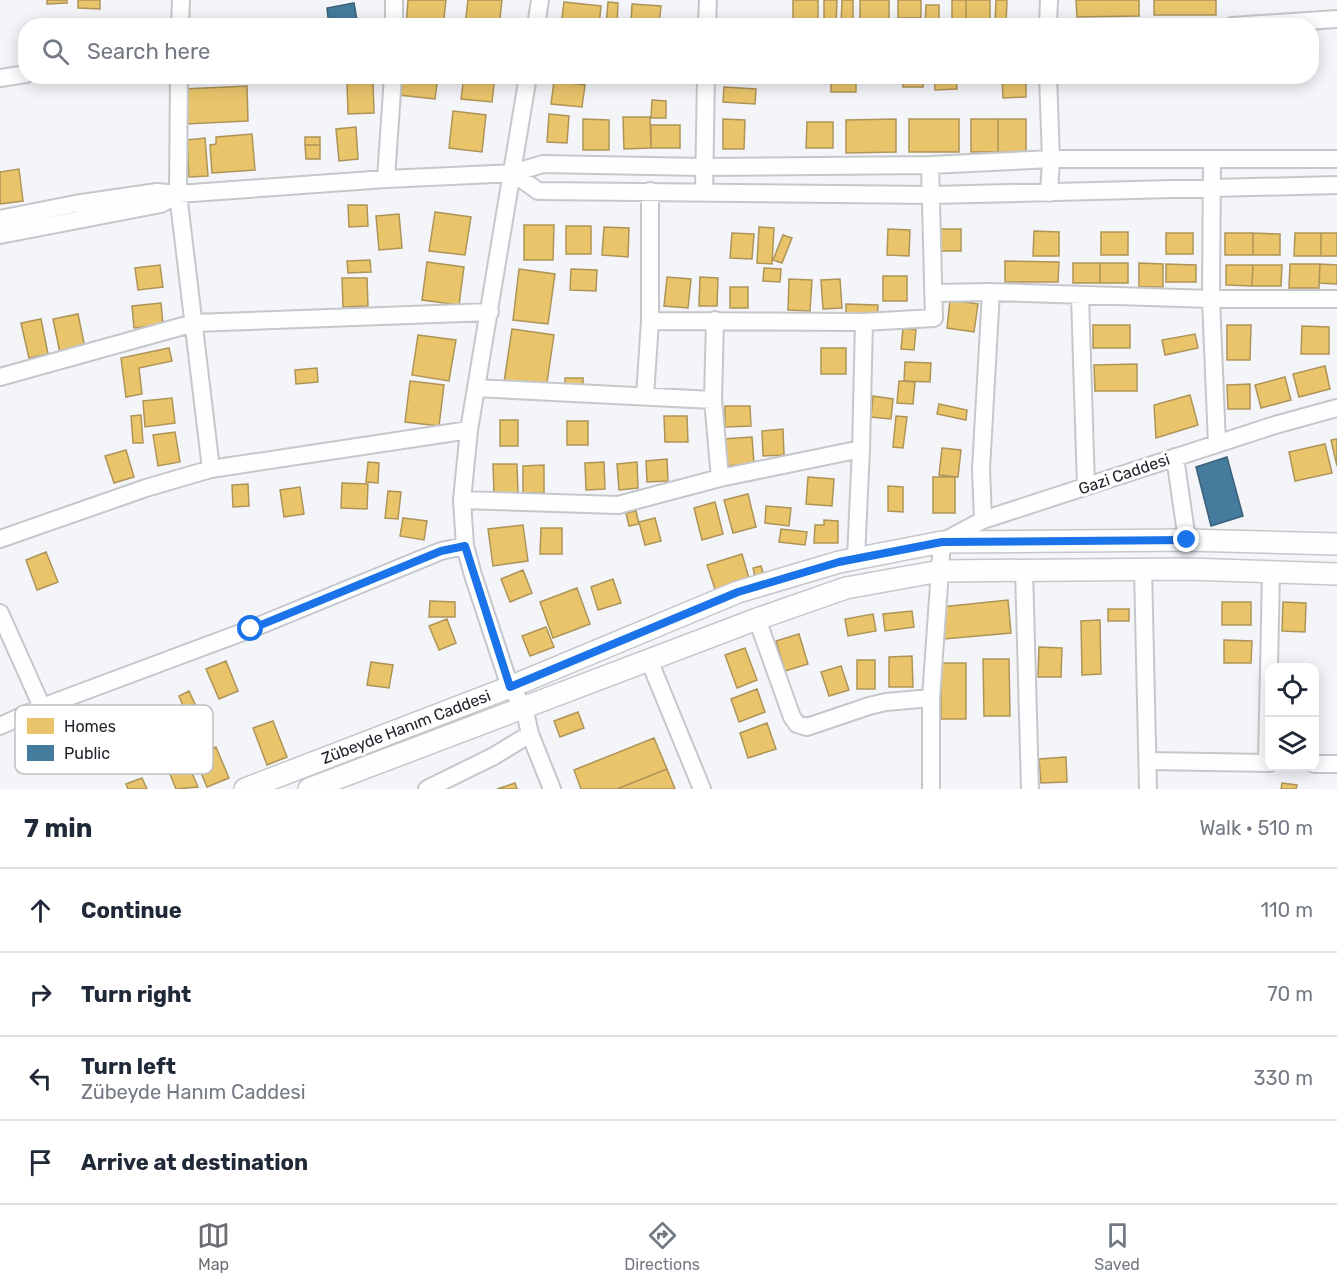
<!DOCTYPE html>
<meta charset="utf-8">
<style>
:root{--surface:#fff;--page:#f6f6f7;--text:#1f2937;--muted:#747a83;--line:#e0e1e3;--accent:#6c6e74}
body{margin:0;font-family:Rubik,sans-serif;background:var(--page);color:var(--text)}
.controls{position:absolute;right:18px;bottom:18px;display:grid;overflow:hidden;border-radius:12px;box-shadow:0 3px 15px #0003}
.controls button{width:54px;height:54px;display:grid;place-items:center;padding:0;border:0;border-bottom:2px solid var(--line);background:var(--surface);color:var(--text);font:30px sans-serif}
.stop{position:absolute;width:18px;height:18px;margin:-14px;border:4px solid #1a73e8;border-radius:50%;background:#fff}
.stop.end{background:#1a73e8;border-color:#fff;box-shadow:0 2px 6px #0008}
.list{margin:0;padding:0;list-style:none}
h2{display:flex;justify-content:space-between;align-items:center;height:78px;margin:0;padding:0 24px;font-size:26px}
h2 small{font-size:20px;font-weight:400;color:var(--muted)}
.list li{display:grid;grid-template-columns:39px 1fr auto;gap:18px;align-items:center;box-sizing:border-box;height:84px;padding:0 24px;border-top:2px solid var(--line)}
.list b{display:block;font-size:22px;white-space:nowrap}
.list p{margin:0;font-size:20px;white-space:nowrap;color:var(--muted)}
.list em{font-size:20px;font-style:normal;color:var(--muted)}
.icon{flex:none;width:33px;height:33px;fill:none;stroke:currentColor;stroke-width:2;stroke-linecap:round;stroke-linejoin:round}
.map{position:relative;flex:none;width:1337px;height:789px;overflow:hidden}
.search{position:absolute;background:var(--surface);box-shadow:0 3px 15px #0003;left:18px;right:18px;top:18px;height:66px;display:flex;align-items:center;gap:15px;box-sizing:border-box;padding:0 21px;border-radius:24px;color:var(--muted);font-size:22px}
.sheet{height:414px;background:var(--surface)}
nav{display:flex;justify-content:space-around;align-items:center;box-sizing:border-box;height:84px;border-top:2px solid var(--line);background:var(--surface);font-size:16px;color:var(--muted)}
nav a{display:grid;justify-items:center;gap:3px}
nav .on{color:var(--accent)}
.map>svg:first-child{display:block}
.homes{fill:#e9c46a;stroke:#ae9458;stroke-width:1.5}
.public{fill:#457b9d;stroke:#3b617b;stroke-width:1.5}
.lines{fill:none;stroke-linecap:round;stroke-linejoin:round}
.minor-casing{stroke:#c6c7cd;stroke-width:20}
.major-casing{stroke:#c6c7cd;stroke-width:24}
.minor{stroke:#fdfefe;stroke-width:16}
.major{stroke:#fdfefe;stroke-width:21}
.route{stroke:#1a73e8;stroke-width:8}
.labels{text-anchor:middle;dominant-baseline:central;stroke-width:6;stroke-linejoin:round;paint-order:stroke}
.street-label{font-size:16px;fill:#23252d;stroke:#fff}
.key{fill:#fff;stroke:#bdbec0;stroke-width:1.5}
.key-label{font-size:16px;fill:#23252d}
</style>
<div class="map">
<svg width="1337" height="789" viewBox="0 0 1337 789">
<rect width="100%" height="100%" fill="#f4f5f9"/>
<path class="homes" d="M 47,0 L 67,0 L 67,3 L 47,4 Z
M 78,0 L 100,0 L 100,9 L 78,8 Z
M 408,0 L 446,0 L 443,26 L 406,26 Z
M 468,0 L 502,0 L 499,26 L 465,26 Z
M 793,0 L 818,0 L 818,20 L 793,19 Z
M 824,0 L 837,0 L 836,25 L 824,25 Z
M 842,0 L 853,0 L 853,26 L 841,26 Z
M 860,0 L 889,0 L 889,19 L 860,19 Z
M 898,0 L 921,0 L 921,18 L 898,18 Z
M 952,0 L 966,0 L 966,23 L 952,22 Z
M 966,0 L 990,0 L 990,21 L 966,21 Z
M 996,0 L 1007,0 L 1006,25 L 995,25 Z
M 1076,0 L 1139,0 L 1139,16 L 1077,17 Z
M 1154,0 L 1216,0 L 1216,15 L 1154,15 Z
M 564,2 L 601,6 L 599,26 L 561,26 Z
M 608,2 L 618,3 L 617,26 L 606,26 Z
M 632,4 L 661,6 L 659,24 L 631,22 Z
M 926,5 L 939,5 L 939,25 L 925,24 Z
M 401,76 L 438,76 L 435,99 L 399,95 Z
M 464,76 L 495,76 L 492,102 L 461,99 Z
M 794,76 L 819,76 L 819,79 L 794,80 Z
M 831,76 L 856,76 L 856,92 L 831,92 Z
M 903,76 L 923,76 L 923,87 L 903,87 Z
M 934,76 L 956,76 L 957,89 L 935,90 Z
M 1002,76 L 1026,76 L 1026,97 L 1003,98 Z
M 554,81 L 585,85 L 582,107 L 551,104 Z
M 347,82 L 373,82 L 374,113 L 348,114 Z
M 247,86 L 248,121 L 185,124 L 183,89 Z
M 724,87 L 756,89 L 755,104 L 723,102 Z
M 652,100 L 666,101 L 666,118 L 651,118 Z
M 453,111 L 486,115 L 482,152 L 449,148 Z
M 549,114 L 569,116 L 567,143 L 547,142 Z
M 623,117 L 650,117 L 651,148 L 624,149 Z
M 583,119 L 609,120 L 609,150 L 583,150 Z
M 723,119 L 745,120 L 744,149 L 723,149 Z
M 896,119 L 896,152 L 846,153 L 846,120 Z
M 909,119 L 959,119 L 959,152 L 909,152 Z
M 971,119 L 998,119 L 998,152 L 971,152 Z
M 998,119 L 1026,119 L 1026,152 L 998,152 Z
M 807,122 L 833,122 L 833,148 L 806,148 Z
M 651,125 L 680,125 L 680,148 L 651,148 Z
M 356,127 L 358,159 L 339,161 L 336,129 Z
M 252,134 L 255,170 L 212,173 L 210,145 L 216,144 L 216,137 Z
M 305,137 L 320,137 L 320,145 L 305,145 Z
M 205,138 L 208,176 L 189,177 L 187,140 Z
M 305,145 L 320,145 L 320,159 L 306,159 Z
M 19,169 L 23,201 L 0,204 L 0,172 Z
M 348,205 L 367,205 L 368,226 L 349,227 Z
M 435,212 L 471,217 L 465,255 L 429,251 Z
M 399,214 L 402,248 L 379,250 L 376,216 Z
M 524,225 L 554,225 L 553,260 L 524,260 Z
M 566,226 L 591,226 L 591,254 L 566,254 Z
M 604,227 L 629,228 L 628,257 L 602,255 Z
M 759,227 L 774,228 L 772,264 L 757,263 Z
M 888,229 L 910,230 L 909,256 L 887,255 Z
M 939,229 L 961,229 L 961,251 L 939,251 Z
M 1034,231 L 1059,232 L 1059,256 L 1033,256 Z
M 1101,232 L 1128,232 L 1128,255 L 1101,255 Z
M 732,233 L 754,234 L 752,259 L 730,258 Z
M 1166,233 L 1193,233 L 1193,254 L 1166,254 Z
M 1225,233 L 1253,233 L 1253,255 L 1225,255 Z
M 1253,233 L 1280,234 L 1280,255 L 1253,255 Z
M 1295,233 L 1321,233 L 1321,256 L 1294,256 Z
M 1321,233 L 1337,233 L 1337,256 L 1321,256 Z
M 783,235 L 792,238 L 782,263 L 773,260 Z
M 370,260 L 371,272 L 348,273 L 347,261 Z
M 1005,261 L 1059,262 L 1058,282 L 1005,282 Z
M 427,262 L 464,267 L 459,305 L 422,300 Z
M 1073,263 L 1100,263 L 1100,283 L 1073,283 Z
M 1100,263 L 1128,263 L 1128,283 L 1100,283 Z
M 1139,263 L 1163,264 L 1163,287 L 1139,287 Z
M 1166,264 L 1196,265 L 1196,282 L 1166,282 Z
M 1290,264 L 1320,264 L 1319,288 L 1289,288 Z
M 1320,264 L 1337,265 L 1337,284 L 1319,283 Z
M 160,265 L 163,287 L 138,290 L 135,268 Z
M 1226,265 L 1253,265 L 1252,286 L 1226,285 Z
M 1253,265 L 1282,265 L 1281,286 L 1252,286 Z
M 764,268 L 781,269 L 780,282 L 763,281 Z
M 519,269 L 555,274 L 548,324 L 513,320 Z
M 571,269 L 597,270 L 596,291 L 570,290 Z
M 883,276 L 907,276 L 907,301 L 883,301 Z
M 667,277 L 691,279 L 688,308 L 664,306 Z
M 700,277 L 718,278 L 717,306 L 699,306 Z
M 342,278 L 367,278 L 368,306 L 343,307 Z
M 789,279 L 812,280 L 810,311 L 788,310 Z
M 840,279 L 842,308 L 823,309 L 821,280 Z
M 730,287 L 748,287 L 748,308 L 730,308 Z
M 950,300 L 978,304 L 974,332 L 947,328 Z
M 161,303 L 163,325 L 134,328 L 132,306 Z
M 846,304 L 878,305 L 877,318 L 846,318 Z
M 78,314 L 85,348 L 60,353 L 53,319 Z
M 41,319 L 48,354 L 29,358 L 21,323 Z
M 1093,325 L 1130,325 L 1130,348 L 1093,348 Z
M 1227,325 L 1251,325 L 1250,360 L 1227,360 Z
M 1302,326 L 1329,327 L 1329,354 L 1301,354 Z
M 903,328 L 916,330 L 914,350 L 901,349 Z
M 512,329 L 554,335 L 546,389 L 504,382 Z
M 1195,334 L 1198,348 L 1165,355 L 1162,340 Z
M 418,335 L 456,340 L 449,381 L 412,375 Z
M 169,348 L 172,361 L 139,368 L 142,394 L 126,397 L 121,358 Z
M 821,348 L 846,348 L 846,374 L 821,374 Z
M 905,362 L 931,363 L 930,382 L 904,381 Z
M 1137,364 L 1137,391 L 1095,391 L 1094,365 Z
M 1325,366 L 1330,389 L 1299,397 L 1293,374 Z
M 317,368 L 318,382 L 296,384 L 295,370 Z
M 1285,377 L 1291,400 L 1261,408 L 1255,385 Z
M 565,378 L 583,378 L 583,389 L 565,388 Z
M 410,381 L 444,385 L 439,426 L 405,422 Z
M 899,381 L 915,382 L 913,404 L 897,403 Z
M 1250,384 L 1250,409 L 1228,409 L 1227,385 Z
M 1190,395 L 1198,425 L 1156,438 L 1154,405 Z
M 873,396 L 893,399 L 891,419 L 871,417 Z
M 172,398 L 175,423 L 145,427 L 143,401 Z
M 939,404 L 967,410 L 966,420 L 937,414 Z
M 725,406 L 750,406 L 751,426 L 725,427 Z
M 141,415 L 143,443 L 133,443 L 131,416 Z
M 664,416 L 687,416 L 688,442 L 665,442 Z
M 896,416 L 907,417 L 903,448 L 893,447 Z
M 500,420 L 518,420 L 518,446 L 500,446 Z
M 567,421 L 588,421 L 588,445 L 567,445 Z
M 783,429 L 784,455 L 763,456 L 762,431 Z
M 175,432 L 180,462 L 158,466 L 153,435 Z
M 752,437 L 754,464 L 725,466 L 723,439 Z
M 1337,439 L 1337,466 L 1331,440 Z
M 1325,444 L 1332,473 L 1295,481 L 1289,452 Z
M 942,448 L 961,450 L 958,477 L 939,475 Z
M 126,450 L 134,477 L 114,483 L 105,456 Z
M 667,459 L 668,481 L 647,482 L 646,461 Z
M 368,462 L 379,463 L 378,483 L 366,482 Z
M 604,462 L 605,489 L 586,490 L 585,463 Z
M 637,462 L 638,488 L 619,490 L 617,464 Z
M 493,464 L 517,464 L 518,494 L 494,494 Z
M 544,465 L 544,493 L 523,493 L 523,466 Z
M 808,477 L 834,479 L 832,506 L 806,504 Z
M 933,477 L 955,477 L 955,513 L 933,513 Z
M 342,483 L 368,484 L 367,509 L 341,508 Z
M 248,484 L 249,506 L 233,507 L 232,485 Z
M 888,486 L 903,487 L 903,512 L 888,511 Z
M 300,487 L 304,514 L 284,517 L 280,490 Z
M 388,491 L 401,492 L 398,519 L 385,518 Z
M 748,494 L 756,527 L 733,533 L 724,500 Z
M 715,502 L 723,534 L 702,540 L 694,508 Z
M 766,506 L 791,508 L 789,526 L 765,523 Z
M 636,511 L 639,524 L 629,526 L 626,513 Z
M 403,518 L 427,521 L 424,540 L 400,536 Z
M 655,518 L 661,541 L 645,545 L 639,522 Z
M 824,520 L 838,521 L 838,543 L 814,543 L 815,525 L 824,525 Z
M 523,525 L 528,561 L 493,566 L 488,529 Z
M 541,528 L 562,528 L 562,554 L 540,554 Z
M 781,529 L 807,532 L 805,545 L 779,542 Z
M 46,552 L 58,582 L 37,590 L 26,560 Z
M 742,554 L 750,582 L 716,592 L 707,565 Z
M 761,566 L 765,579 L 756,581 L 753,568 Z
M 523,570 L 532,593 L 510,602 L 501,579 Z
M 613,579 L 621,603 L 598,610 L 591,587 Z
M 577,588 L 590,624 L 553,638 L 540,602 Z
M 1008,600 L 1011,633 L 944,639 L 941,607 Z
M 430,601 L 455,602 L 455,617 L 429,617 Z
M 1222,602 L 1251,602 L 1251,625 L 1222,625 Z
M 1283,602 L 1306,603 L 1305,632 L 1282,631 Z
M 1108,609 L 1129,609 L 1129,621 L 1108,621 Z
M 912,611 L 914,627 L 885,631 L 883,614 Z
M 873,614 L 876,631 L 848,636 L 845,619 Z
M 447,619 L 456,643 L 439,650 L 429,626 Z
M 1100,620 L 1101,674 L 1082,675 L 1081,621 Z
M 546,627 L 554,647 L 530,656 L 522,636 Z
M 799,634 L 808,664 L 785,671 L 776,641 Z
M 1224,640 L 1252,641 L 1251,663 L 1224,663 Z
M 1039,647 L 1062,648 L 1061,677 L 1038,677 Z
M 745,648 L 757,680 L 737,688 L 725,655 Z
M 912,656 L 913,687 L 889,687 L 889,657 Z
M 983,659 L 1009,659 L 1010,716 L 984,716 Z
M 857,660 L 875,660 L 875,689 L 857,689 Z
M 226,661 L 238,691 L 219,699 L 206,669 Z
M 371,662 L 393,665 L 389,688 L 367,685 Z
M 941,663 L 966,663 L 966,719 L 941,719 Z
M 841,666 L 849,690 L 829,696 L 821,672 Z
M 757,689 L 765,712 L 739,722 L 731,699 Z
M 189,691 L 200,715 L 189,720 L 179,696 Z
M 578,712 L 584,728 L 560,737 L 554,721 Z
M 273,721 L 287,757 L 267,765 L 253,728 Z
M 767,723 L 776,749 L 748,758 L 740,733 Z
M 654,738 L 667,769 L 617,789 L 581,789 L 574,770 Z
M 216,747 L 229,778 L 207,787 L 194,756 Z
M 1066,757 L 1067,782 L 1041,783 L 1039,759 Z
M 186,759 L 198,787 L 176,789 L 167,767 Z
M 667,769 L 675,789 L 617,789 Z
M 142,778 L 147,789 L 128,789 L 126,784 Z
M 515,783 L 517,789 L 497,789 Z
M 1282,783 L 1297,785 L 1296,789 L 1281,789 Z"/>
<path class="public" d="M 354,3 L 358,26 L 329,26 L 327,8 Z
M 1227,457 L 1243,516 L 1211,526 L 1196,467 Z"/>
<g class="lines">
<defs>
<path id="minor" d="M 394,0 L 394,26
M 180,26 L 181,0
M 536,26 L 540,0
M 707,26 L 708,0
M 1048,26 L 1049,0
M 1232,26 L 1337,19
M 179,76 L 178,194 L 211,469
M 528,76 L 469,430 L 462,500 L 465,546 L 473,575 L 510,687 L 524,707 L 530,734 L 552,789
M 1048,76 L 1051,159 L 1049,193
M 0,78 L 26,74
M 1212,159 L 1211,299 L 1217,444
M 1337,159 L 1051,159 L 930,165 L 703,167 L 543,164 L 513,173 L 538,191 L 932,195 L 1337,185
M 386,179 L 393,76
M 704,192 L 706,76
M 0,219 L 75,204 L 157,192 L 178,194 L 386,179 L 513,173
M 0,235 L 161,204 L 178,194
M 933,293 L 991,292 L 1211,299 L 1337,299
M 1080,296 L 1086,487
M 715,320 L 713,400 L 720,478
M 650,321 L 864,322 L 934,318 L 930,165
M 0,377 L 194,323 L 490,312
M 476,388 L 713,400
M 645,396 L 650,321 L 650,191
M 1175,457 L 1187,540
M 462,500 L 618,505 L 720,478 L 861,449
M 983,520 L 981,469 L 991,292
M 0,539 L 146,488 L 211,469 L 469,430
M 856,558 L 861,449 L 864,322
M 1143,569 L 1148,789
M 1024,570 L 1030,789
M 0,613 L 42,707
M 757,619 L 792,717 L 797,724 L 807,727 L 869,706 L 886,702 L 931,698
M 649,660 L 702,789
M 0,726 L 42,707 L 251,629 L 441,551 L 465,546
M 1148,761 L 1270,763
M 1267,763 L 1271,572
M 1314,764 L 1337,764
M 427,789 L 494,756 L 530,734
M 931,789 L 931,698 L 942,542 L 983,520 L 1275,425 L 1337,408"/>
<path id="major" d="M 245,789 L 510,687 L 738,592 L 839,562 L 942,542 L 1187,540 L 1337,544
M 309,789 L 757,619 L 846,588 L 940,571 L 1187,569 L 1337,574"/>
</defs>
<use href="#minor" class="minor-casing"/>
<use href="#major" class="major-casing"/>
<use href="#minor" class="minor"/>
<use href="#major" class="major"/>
</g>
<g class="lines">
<path class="route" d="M 251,629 L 441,551 L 465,546 L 510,687 L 738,592 L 839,562 L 942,542 L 1187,540"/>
</g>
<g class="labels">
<g class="street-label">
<text transform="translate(1124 474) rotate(-19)">Gazi Caddesi</text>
<text transform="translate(406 727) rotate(-21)">Zübeyde Hanım Caddesi</text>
</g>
</g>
<rect x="15" y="705" width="198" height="69" rx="9" class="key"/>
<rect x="27" y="718" width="27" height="16" fill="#e9c46a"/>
<rect x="27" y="745" width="27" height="16" fill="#457b9d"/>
<g class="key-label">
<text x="64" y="732">Homes</text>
<text x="64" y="759">Public</text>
</g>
</svg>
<div class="controls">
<button><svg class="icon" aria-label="locate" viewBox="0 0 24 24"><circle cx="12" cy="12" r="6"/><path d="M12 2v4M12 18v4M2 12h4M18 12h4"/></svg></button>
<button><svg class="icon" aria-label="layers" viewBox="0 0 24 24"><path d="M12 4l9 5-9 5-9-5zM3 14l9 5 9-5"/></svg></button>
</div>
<div class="stop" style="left:251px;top:629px"></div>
<div class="stop end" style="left:1187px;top:540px"></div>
<div class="search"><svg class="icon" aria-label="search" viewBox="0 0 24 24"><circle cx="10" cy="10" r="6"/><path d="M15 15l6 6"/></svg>Search here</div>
</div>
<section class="sheet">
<h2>7 min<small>Walk · 510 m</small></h2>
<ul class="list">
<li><svg class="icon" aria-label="ahead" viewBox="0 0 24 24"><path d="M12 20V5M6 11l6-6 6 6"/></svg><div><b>Continue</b></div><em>110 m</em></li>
<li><svg class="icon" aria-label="right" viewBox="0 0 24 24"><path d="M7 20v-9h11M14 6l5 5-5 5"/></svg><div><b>Turn right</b></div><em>70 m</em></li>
<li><svg class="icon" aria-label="left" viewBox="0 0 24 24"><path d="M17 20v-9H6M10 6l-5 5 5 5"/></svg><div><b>Turn left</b><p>Zübeyde Hanım Caddesi</p></div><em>330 m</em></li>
<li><svg class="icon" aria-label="arrive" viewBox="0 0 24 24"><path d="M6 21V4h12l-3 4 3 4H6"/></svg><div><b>Arrive at destination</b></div></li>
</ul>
</section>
<nav>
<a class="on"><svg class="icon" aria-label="map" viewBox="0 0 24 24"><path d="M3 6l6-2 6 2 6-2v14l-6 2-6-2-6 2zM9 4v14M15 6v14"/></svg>Map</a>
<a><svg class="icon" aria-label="directions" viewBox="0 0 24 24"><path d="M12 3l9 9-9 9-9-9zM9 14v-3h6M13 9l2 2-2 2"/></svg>Directions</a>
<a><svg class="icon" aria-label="saved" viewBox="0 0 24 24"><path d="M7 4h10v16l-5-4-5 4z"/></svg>Saved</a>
</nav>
